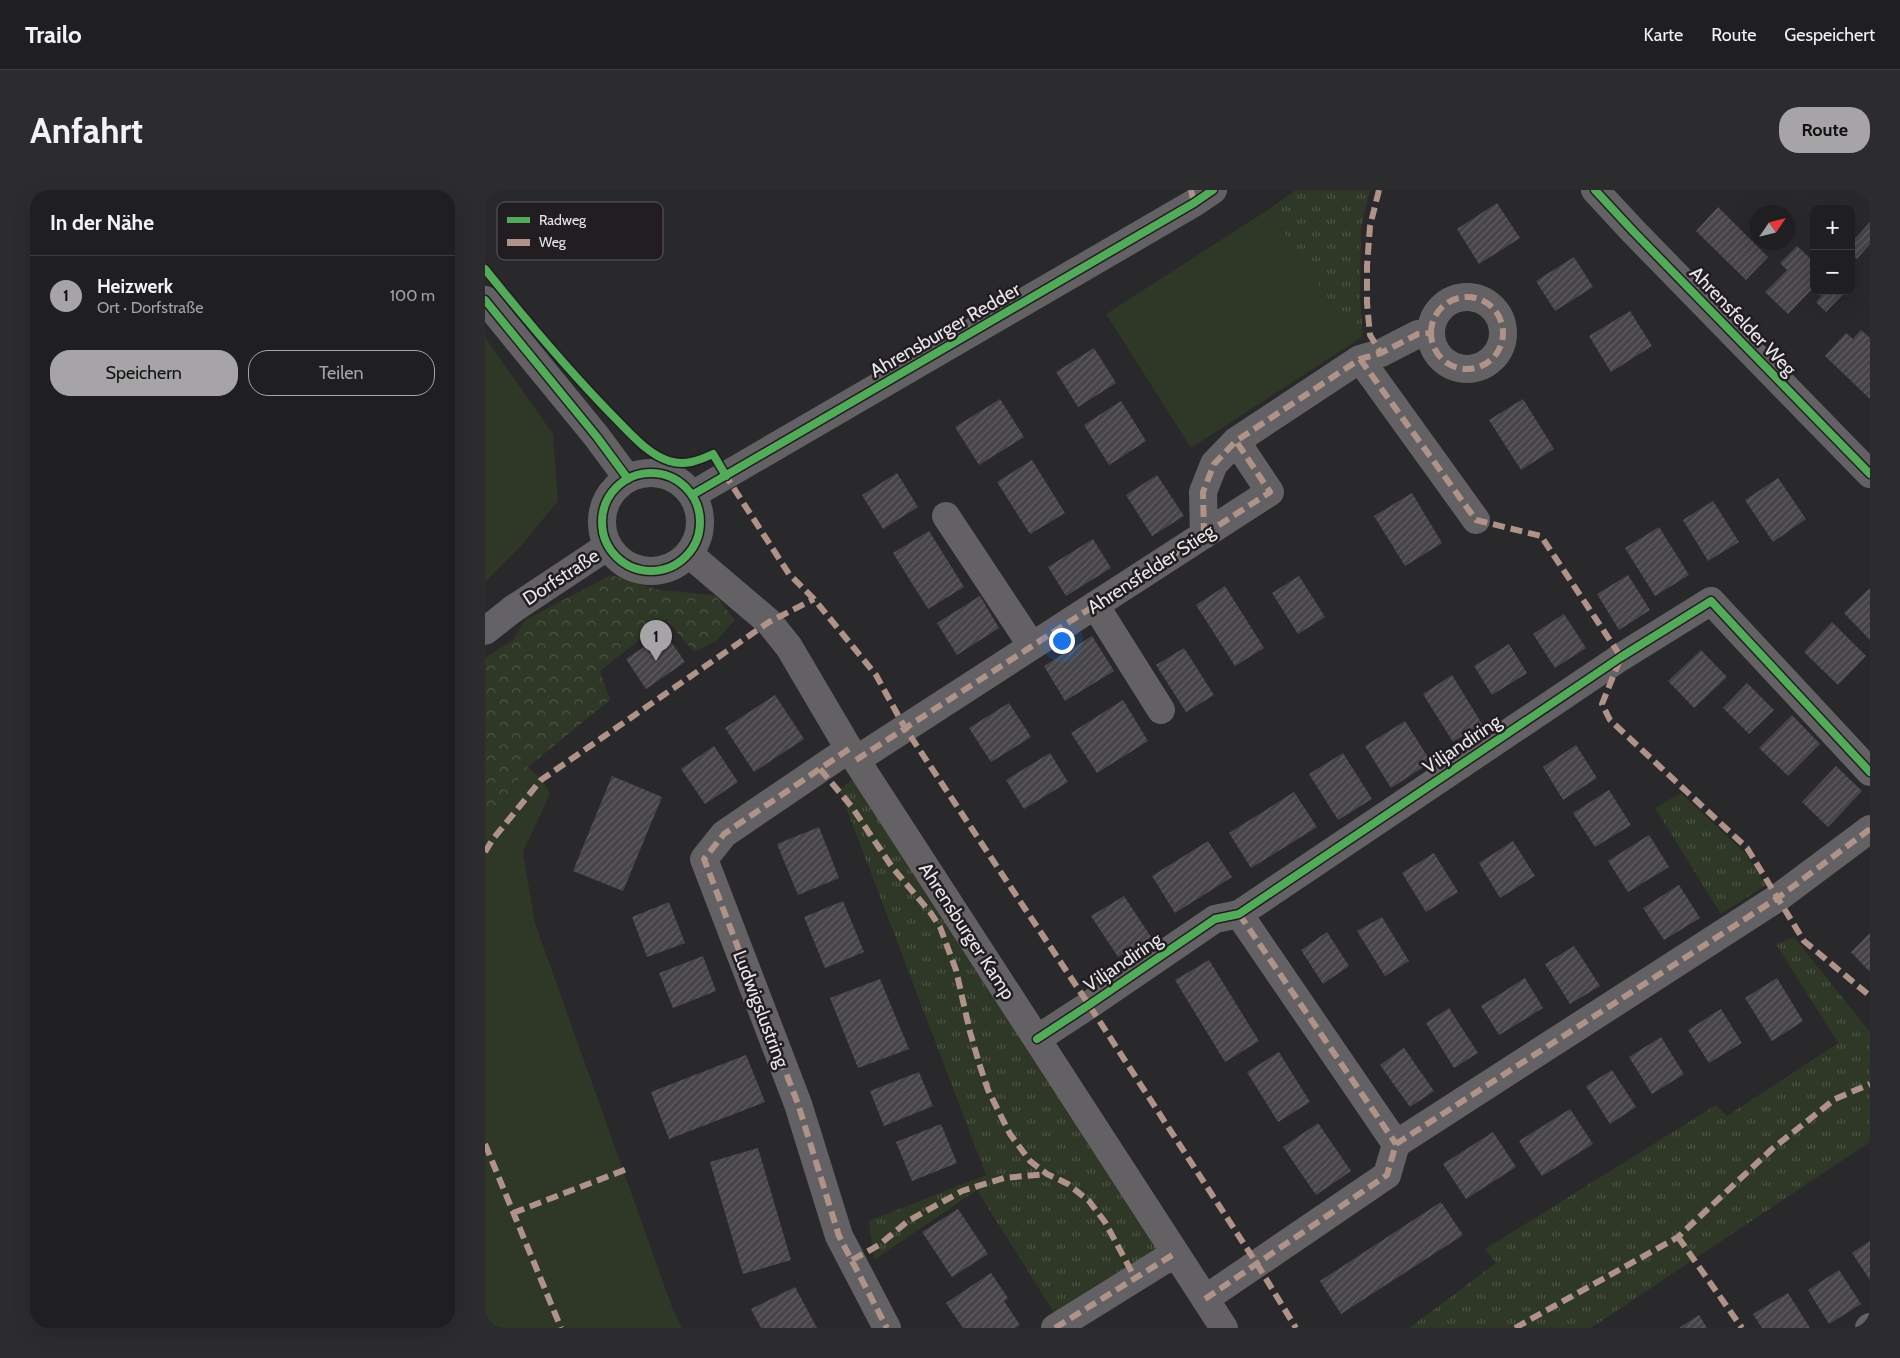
<!DOCTYPE html>
<html lang="de">
<meta charset="utf-8">
<style>
:root{--surface:#1f1e20;--page:#2c2b2d;--text:#f1f3f6;--muted:#a1a2a5;--line:#3c3c3e;--accent:#a6a4a7}
body{margin:0;font-family:Cabin,sans-serif;background:var(--page);color:var(--text)}
.controls{position:absolute;right:15px;top:15px;display:grid;overflow:hidden;border-radius:10px;box-shadow:0 5px 20px #0002}
.controls button{width:45px;height:45px;display:grid;place-items:center;padding:0;border:0;border-bottom:1px solid var(--line);background:var(--surface);color:var(--text);font:25px sans-serif}
.compass{position:absolute;left:1265px;top:15px;width:45px;height:45px;border-radius:50%;background:var(--surface);box-shadow:0 5px 20px #0002;rotate:55deg}
.you{position:absolute;left:576px;top:450px;width:18px;height:18px;margin:-12px;border:4px solid #fff;border-radius:50%;background:#1a73e8;box-shadow:0 0 0 8px #1a73e833}
.badge{display:grid;place-items:center;width:32px;height:32px;border-radius:50%;background:var(--accent);color:#111;font-size:16px;font-weight:700}
.pin{position:absolute;translate:-50% -41px;filter:drop-shadow(0 1px 2px #0008)}
.pin::after{content:'';position:absolute;top:26px;width:18px;height:15px;background:inherit;clip-path:polygon(0 0,100% 0,50% 100%)}
.list{margin:0;padding:0;list-style:none}
h2{display:flex;justify-content:space-between;align-items:center;height:65px;margin:0;padding:0 20px;font-size:21px}
h2 small{font-size:16px;font-weight:400;color:var(--muted)}
.list li{display:grid;grid-template-columns:32px 1fr auto;gap:15px;align-items:center;box-sizing:border-box;height:80px;padding:0 20px;border-top:1px solid var(--line)}
.list b{display:block;font-size:19px;white-space:nowrap}
.list p{margin:0;font-size:16px;white-space:nowrap;color:var(--muted)}
.list em{font-size:16px;font-style:normal;color:var(--muted)}
.actions{display:flex;gap:10px;padding:15px 20px}
.actions a{flex:1;padding:11px 0;border:1px solid var(--accent);border-radius:20px;text-align:center;font-size:18px;color:var(--accent)}
.actions .main{background:var(--accent);color:#111}
.map{position:relative;flex:none;width:1385px;height:1138px;overflow:hidden;border-radius:20px}
header{display:flex;align-items:center;gap:30px;box-sizing:border-box;height:70px;padding:0 25px;background:var(--surface);border-bottom:1px solid var(--line)}
header strong{font-size:24px}
nav{display:flex;gap:28px;margin-inline-start:auto;font-size:18px}
.intro{display:flex;align-items:center;justify-content:space-between;box-sizing:border-box;height:120px;padding:0 30px}
h1{margin:0;font-size:35px}
.button{padding:12px 22px;border-radius:20px;background:var(--accent);color:#111;font-size:18px;font-weight:700}
main{display:flex;gap:30px;padding:0 30px}
aside{flex:1;background:var(--surface);border-radius:20px;box-shadow:0 5px 20px #0002}
.map>svg:first-child{display:block}
.grass{fill:#2f3726}
.forest{fill:url(#forest-crowns)}
.park{fill:url(#park-tufts)}
.building{fill:url(#building-hatch)}
.lines{fill:none;stroke-linecap:round;stroke-linejoin:round}
.minor{stroke:#646165;stroke-width:28}
.major{stroke:#646266;stroke-width:28}
.quiet{stroke:#af9288;stroke-width:6;stroke-dasharray:12 6;stroke-linecap:butt}
.cycleway-casing{stroke:#211d21;stroke-width:11}
.cycleway{stroke:#51ab58;stroke-width:8}
.labels{text-anchor:middle;dominant-baseline:central;stroke-width:5;stroke-linejoin:round;paint-order:stroke}
.street-label{font-size:19px;fill:#e9e7ea;stroke:#211d21}
.key{fill:#211d21;stroke:#5d5a5d;stroke-width:1}
.key-label{font-size:14px;fill:#e9e7ea}
</style>
<header>
<strong>Trailo</strong>
<nav><a>Karte</a><a>Route</a><a>Gespeichert</a></nav>
</header>
<div class="intro"><h1>Anfahrt</h1><a class="button">Route</a></div>
<main>
<aside>
<h2>In der Nähe<small></small></h2>
<ul class="list">
<li><span class="badge">1</span><div><b>Heizwerk</b><p>Ort · Dorfstraße</p></div><em>100 m</em></li>
</ul>
<div class="actions"><a class="main">Speichern</a><a>Teilen</a></div>
</aside>
<div class="map">
<svg width="1385" height="1138" viewBox="0 0 1385 1138">
<defs>
<pattern id="forest-crowns" width="20" height="18" patternUnits="userSpaceOnUse" patternTransform="scale(1.25)"><rect width="20" height="18" fill="#2f3726"/><path d="M2 6a3 3 0 1 1 6 0M12 15a3 3 0 1 1 6 0" fill="none" stroke="#4d5446"/></pattern>
<pattern id="park-tufts" width="24" height="20" patternUnits="userSpaceOnUse" patternTransform="scale(1.25)"><rect width="24" height="20" fill="#2f3726"/><path d="M3 7l-1-3M5 7V3M7 7l1-3M15 17l-1-3M17 17v-4M19 17l1-3" fill="none" stroke="#4d5446"/></pattern>
<pattern id="building-hatch" width="6" height="6" patternUnits="userSpaceOnUse" patternTransform="scale(1.25)"><rect width="6" height="6" fill="#474448"/><path d="M-1 1l2-2M0 6l6-6M5 7l2-2" fill="none" stroke="#625f63"/></pattern>
</defs>
<rect width="100%" height="100%" fill="#29282a"/>
<path class="grass" d="M 784,19 L 871,151 L 706,258 L 621,124 Z
M 0,147 L 68,244 L 73,311 L 36,356 L 0,392 Z
M 43,577 L 57,589 L 65,604 L 38,662 L 50,733 L 187,1117 L 197,1138 L 0,1138 L 0,634 Z"/>
<path class="forest" d="M 126,385 L 173,400 L 230,405 L 250,430 L 231,451 L 209,462 L 181,429 L 115,481 L 125,510 L 43,577 L 0,634 L 0,468 L 28,450 L 40,430 Z"/>
<path class="park" d="M 811,0 L 885,0 L 876,39 L 875,108 L 878,146 L 871,151 L 784,19 Z
M 372,587 L 678,1063 L 573,1129 L 492,1000 L 389,1070 L 384,1031 L 501,985 L 354,599 Z
M 1196,603 L 1260,663 L 1281,695 L 1236,724 L 1170,618 Z
M 1309,747 L 1385,842 L 1385,952 L 1106,1138 L 924,1138 L 1011,1073 L 1000,1059 L 1231,915 L 1242,926 L 1353,853 L 1291,754 Z"/>
<path class="building" d="M 1012,13 L 1035,48 L 994,74 L 972,39 Z
M 1233,17 L 1283,67 L 1261,90 L 1211,41 Z
M 1385,32 L 1385,54 L 1372,69 L 1366,64 L 1366,53 Z
M 1312,56 L 1329,72 L 1329,97 L 1303,124 L 1280,102 L 1302,80 L 1295,73 Z
M 1089,67 L 1108,97 L 1070,121 L 1051,91 Z
M 1341,101 L 1361,101 L 1341,122 L 1331,112 Z
M 1145,121 L 1167,156 L 1126,182 L 1104,146 Z
M 1376,140 L 1385,148 L 1385,209 L 1340,166 L 1361,143 L 1368,149 Z
M 609,158 L 631,193 L 593,217 L 571,182 Z
M 515,209 L 539,247 L 494,275 L 470,237 Z
M 1038,209 L 1069,259 L 1036,280 L 1004,230 Z
M 636,211 L 661,251 L 624,275 L 599,235 Z
M 547,270 L 580,323 L 545,344 L 512,292 Z
M 412,283 L 433,317 L 398,339 L 377,305 Z
M 672,285 L 699,326 L 667,346 L 641,305 Z
M 1293,288 L 1321,329 L 1288,352 L 1260,310 Z
M 927,303 L 957,353 L 920,376 L 889,326 Z
M 1228,311 L 1254,352 L 1223,371 L 1198,330 Z
M 1174,337 L 1204,385 L 1170,406 L 1140,358 Z
M 444,341 L 479,397 L 443,419 L 408,363 Z
M 608,349 L 626,378 L 581,406 L 563,377 Z
M 1143,385 L 1165,420 L 1134,440 L 1112,404 Z
M 814,386 L 840,427 L 813,444 L 787,403 Z
M 740,396 L 779,458 L 750,476 L 711,415 Z
M 1385,398 L 1385,450 L 1359,423 Z
M 495,406 L 514,438 L 472,465 L 452,433 Z
M 1079,424 L 1101,458 L 1070,478 L 1048,444 Z
M 1347,432 L 1381,466 L 1353,495 L 1319,462 Z
M 180,443 L 200,472 L 161,499 L 141,469 Z
M 607,446 L 629,481 L 580,511 L 559,476 Z
M 1024,454 L 1042,483 L 1007,505 L 989,476 Z
M 699,458 L 729,505 L 701,522 L 671,475 Z
M 1216,460 L 1242,487 L 1209,518 L 1183,491 Z
M 967,485 L 997,534 L 968,552 L 938,504 Z
M 1262,493 L 1289,520 L 1264,544 L 1238,518 Z
M 290,505 L 319,549 L 269,582 L 240,538 Z
M 638,510 L 663,551 L 612,583 L 586,543 Z
M 524,513 L 546,547 L 506,572 L 484,538 Z
M 1307,525 L 1335,554 L 1303,586 L 1274,558 Z
M 920,531 L 946,572 L 906,598 L 880,556 Z
M 1091,555 L 1112,588 L 1078,610 L 1058,577 Z
M 229,556 L 253,592 L 220,614 L 196,579 Z
M 565,563 L 583,592 L 539,619 L 521,590 Z
M 858,563 L 887,609 L 853,630 L 824,584 Z
M 1351,576 L 1377,601 L 1343,637 L 1317,612 Z
M 127,586 L 177,607 L 138,701 L 88,681 Z
M 1124,600 L 1146,635 L 1110,657 L 1088,623 Z
M 809,602 L 832,637 L 766,678 L 744,643 Z
M 334,637 L 354,688 L 313,705 L 292,654 Z
M 1164,645 L 1184,677 L 1143,702 L 1123,671 Z
M 723,651 L 747,687 L 690,723 L 667,686 Z
M 1028,651 L 1050,686 L 1015,708 L 994,673 Z
M 949,663 L 973,702 L 941,722 L 917,683 Z
M 1194,695 L 1215,728 L 1179,750 L 1158,718 Z
M 639,706 L 666,747 L 633,767 L 606,726 Z
M 358,711 L 379,762 L 340,778 L 319,727 Z
M 184,712 L 200,753 L 162,767 L 147,727 Z
M 897,727 L 924,771 L 900,786 L 872,741 Z
M 842,742 L 864,776 L 838,794 L 816,760 Z
M 1385,743 L 1385,782 L 1366,762 Z
M 1089,756 L 1115,796 L 1085,814 L 1060,774 Z
M 218,766 L 231,801 L 188,818 L 174,783 Z
M 724,770 L 774,851 L 740,872 L 690,790 Z
M 1040,788 L 1058,818 L 1014,845 L 996,816 Z
M 1292,788 L 1318,831 L 1287,851 L 1260,808 Z
M 395,789 L 424,859 L 373,878 L 345,808 Z
M 964,818 L 993,863 L 969,878 L 941,833 Z
M 1236,819 L 1257,853 L 1224,873 L 1203,840 Z
M 1176,847 L 1199,884 L 1167,904 L 1144,867 Z
M 919,858 L 949,901 L 925,917 L 895,875 Z
M 794,862 L 825,912 L 793,932 L 762,882 Z
M 261,865 L 280,912 L 184,949 L 166,902 Z
M 1127,880 L 1151,917 L 1125,934 L 1101,896 Z
M 434,882 L 448,916 L 399,936 L 385,901 Z
M 1085,919 L 1108,954 L 1057,986 L 1034,951 Z
M 833,933 L 866,981 L 831,1005 L 798,957 Z
M 456,934 L 472,973 L 427,991 L 411,952 Z
M 1008,942 L 1031,977 L 981,1009 L 958,974 Z
M 273,958 L 306,1070 L 258,1084 L 225,972 Z
M 956,1012 L 978,1045 L 856,1124 L 835,1091 Z
M 473,1019 L 503,1064 L 467,1087 L 437,1042 Z
M 1385,1051 L 1385,1090 L 1367,1063 Z
M 1354,1080 L 1376,1114 L 1344,1134 L 1323,1100 Z
M 506,1083 L 523,1108 L 519,1111 L 535,1135 L 530,1138 L 478,1138 L 461,1113 Z
M 310,1097 L 332,1138 L 276,1138 L 266,1119 Z
M 1303,1103 L 1325,1138 L 1277,1138 L 1268,1124 Z
M 1214,1125 L 1222,1138 L 1194,1138 Z"/>
<g class="lines">
<path class="minor" d="M 1110,0 L 1148,41 L 1385,284
M946 143a36 36 0 1 1 72 0a36 36 0 1 1-72 0Z
M 0,110 L 112,247 L 143,289
M 875,169 L 991,330
M117 332a49 49 0 1 1 98 0a49 49 0 1 1-98 0Z
M 207,305 L 709,13 L 728,0
M 461,326 L 547,456
M 719,345 L 718,302 L 729,274 L 751,251
M 204,364 L 284,432 L 304,457 L 364,559 L 739,1138
M 610,415 L 676,520
M 28,419 L 123,356
M 364,559 L 239,644 L 219,669 L 313,914 L 354,1046 L 402,1138
M 371,570 L 785,302 L 751,251 L 875,169 L 896,163 L 933,144 L 945,143
M 754,724 L 911,954
M 552,849 L 604,815 L 730,729 L 754,724 L 1136,467 L 1226,411 L 1385,582
M 720,1109 L 902,985 L 911,954 L 1294,707 L 1385,639
M 570,1138 L 689,1064
M 1384,1138 L 1385,1137"/>
<path class="major" d="M 0,441 L 28,419"/>
<path class="quiet" d="M 706,0 L 709,13
M 894,0 L 885,36 L 882,76 L 882,113 L 885,145 L 896,163
M946 143a36 36 0 1 1 72 0a36 36 0 1 1-72 0Z
M 875,169 L 991,330 L 1056,346 L 1136,467 L 1117,514 L 1125,530 L 1262,658 L 1319,751 L 1385,806
M 239,283 L 304,384 L 329,409 L 391,485 L 420,538 L 604,815 L 772,1074 L 811,1138
M 719,345 L 718,302 L 729,274 L 751,251
M 364,559 L 239,644 L 219,669 L 313,914 L 354,1046 L 402,1138
M 371,570 L 785,302 L 751,251 L 875,169 L 896,163 L 933,144 L 945,143
M 335,579 L 367,617 L 407,677 L 445,722 L 455,737 L 471,780 L 485,842 L 494,873 L 503,900 L 525,944 L 545,971 L 562,984 L 583,994 L 604,1011 L 620,1032 L 650,1088
M 0,662 L 8,649 L 56,590 L 284,432 L 329,409
M 754,724 L 911,954
M 0,954 L 76,1138
M 28,1023 L 142,979
M 1193,1047 L 1257,1138
M 367,1070 L 394,1055 L 423,1031 L 477,1001 L 519,988 L 562,984
M 720,1109 L 902,985 L 911,954 L 1294,707 L 1385,639
M 570,1138 L 689,1064
M 1030,1138 L 1193,1047 L 1287,959 L 1350,909 L 1385,894
M 1384,1138 L 1385,1137"/>
<defs>
<path id="cycleway" d="M 1110,0 L 1148,41 L 1385,284
M 0,79 C 41,130 82,179 128,226 C 144,242 162,264 184,271 C 200,276 213,271 228,264 L 241,286
M 0,110 L 112,247 L 143,289
M117 332a49 49 0 1 1 98 0a49 49 0 1 1-98 0Z
M 207,305 L 709,13 L 728,0
M 552,849 L 604,815 L 730,729 L 754,724 L 1136,467 L 1226,411 L 1385,582"/>
</defs>
<use href="#cycleway" class="cycleway-casing"/>
<use href="#cycleway" class="cycleway"/>
</g>
<g class="labels">
<g class="street-label">
<text transform="translate(1258 131) rotate(46)">Ahrensfelder Weg</text>
<text transform="translate(460 140) rotate(-30)">Ahrensburger Redder</text>
<text transform="translate(666 379) rotate(-33)">Ahrensfelder Stieg</text>
<text transform="translate(76 387) rotate(-33)">Dorfstraße</text>
<text transform="translate(977 554) rotate(-34)">Viljandiring</text>
<text transform="translate(482 741) rotate(57)">Ahrensburger Kamp</text>
<text transform="translate(638 772) rotate(-34)">Viljandiring</text>
<text transform="translate(276 819) rotate(69)">Ludwigslustring</text>
</g>
</g>
<rect x="12" y="12" width="166" height="58" rx="8" class="key"/>
<rect x="22" y="27" width="23" height="6" fill="#51ab58"/>
<rect x="22" y="49" width="23" height="7" fill="#af9288"/>
<g class="key-label">
<text x="54" y="35">Radweg</text>
<text x="54" y="57">Weg</text>
</g>
</svg>
<div class="controls">
<button>+</button>
<button>−</button>
</div>
<svg class="compass" viewBox="-18 -18 36 36"><path d="M0-13l5 13h-10z" fill="#e53935"/><path d="M0 13l5-13h-10z" fill="#a1a2a5"/></svg>
<div class="you"></div>
<div class="pin badge" style="left:171px;top:471px">1</div>
</div>
</main>
